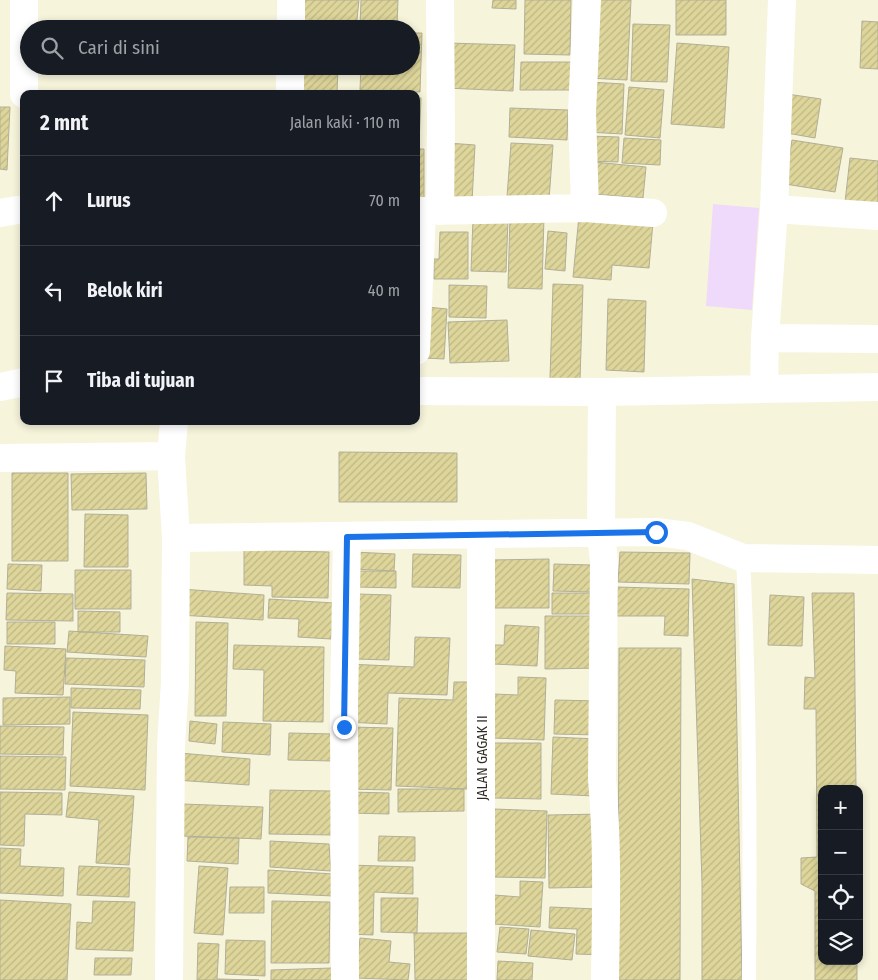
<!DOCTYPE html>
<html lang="id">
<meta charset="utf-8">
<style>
:root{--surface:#171b24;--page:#242831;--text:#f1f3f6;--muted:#9ea1a6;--line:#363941}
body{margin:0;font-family:"Fira Sans Condensed",sans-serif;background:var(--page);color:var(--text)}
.controls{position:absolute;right:15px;bottom:15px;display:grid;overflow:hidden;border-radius:10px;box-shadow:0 2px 8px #0003}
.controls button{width:45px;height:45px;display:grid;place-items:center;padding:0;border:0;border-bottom:1px solid var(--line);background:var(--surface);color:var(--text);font:25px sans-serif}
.stop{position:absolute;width:15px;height:15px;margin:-11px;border:4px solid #1a73e8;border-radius:50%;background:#fff}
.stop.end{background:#1a73e8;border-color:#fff;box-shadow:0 1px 5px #0008}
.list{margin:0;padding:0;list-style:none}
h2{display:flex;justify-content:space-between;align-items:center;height:65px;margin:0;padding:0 20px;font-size:21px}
h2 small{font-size:16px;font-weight:400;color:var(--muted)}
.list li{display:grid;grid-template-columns:32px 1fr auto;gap:15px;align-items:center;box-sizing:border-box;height:90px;padding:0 20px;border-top:1px solid var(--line)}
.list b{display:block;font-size:19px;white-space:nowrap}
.list em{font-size:16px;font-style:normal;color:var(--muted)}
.icon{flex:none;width:28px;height:28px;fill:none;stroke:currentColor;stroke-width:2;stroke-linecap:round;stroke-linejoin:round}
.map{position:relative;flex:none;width:878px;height:980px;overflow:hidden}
.search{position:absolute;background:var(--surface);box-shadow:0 2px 8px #0003;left:20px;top:20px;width:400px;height:55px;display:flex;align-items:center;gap:12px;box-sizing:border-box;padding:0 18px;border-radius:28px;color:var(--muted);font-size:19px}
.panel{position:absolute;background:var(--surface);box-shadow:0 2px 8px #0003;left:20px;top:90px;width:400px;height:335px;border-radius:10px}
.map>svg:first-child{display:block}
.pitch{fill:#efdafb}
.building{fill:url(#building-hatch);stroke:#b2af98}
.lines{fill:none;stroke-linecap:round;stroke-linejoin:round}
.lane{stroke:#fff;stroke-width:14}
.street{stroke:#fff;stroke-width:28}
.route{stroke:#1a73e8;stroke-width:6}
.labels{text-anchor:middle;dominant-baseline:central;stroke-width:4.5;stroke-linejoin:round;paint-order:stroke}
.street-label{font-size:14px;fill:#2e2d24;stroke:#fff}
</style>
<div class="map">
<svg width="878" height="980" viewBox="0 0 878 980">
<defs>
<pattern id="building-hatch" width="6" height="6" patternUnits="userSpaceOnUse" patternTransform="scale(1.25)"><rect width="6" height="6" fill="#ddd59a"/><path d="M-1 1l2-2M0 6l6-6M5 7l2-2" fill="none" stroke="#beb785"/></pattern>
</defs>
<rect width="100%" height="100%" fill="#f7f4dc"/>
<path class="pitch" d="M 713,204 L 759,208 L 752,310 L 706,306 Z"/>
<path class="building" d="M 299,0 L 359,0 L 356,29 L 296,29 Z
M 361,0 L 398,0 L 397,26 L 360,26 Z
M 493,0 L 516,0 L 516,9 L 492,8 Z
M 525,0 L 571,0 L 570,55 L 524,54 Z
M 590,0 L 631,0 L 627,80 L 587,78 Z
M 676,0 L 726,0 L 726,35 L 676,35 Z
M 862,21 L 878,22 L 878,69 L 860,68 Z
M 633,24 L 670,25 L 667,82 L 631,81 Z
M 411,33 L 422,33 L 420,92 L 360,90 L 361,66 L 411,66 Z
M 447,43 L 515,45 L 513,91 L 445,88 Z
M 677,43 L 729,47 L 724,128 L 671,124 Z
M 521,62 L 573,62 L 572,90 L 520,90 Z
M 300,66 L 338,67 L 337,93 L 351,94 L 298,94 Z
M 590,82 L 624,84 L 622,134 L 587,132 Z
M 629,87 L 664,90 L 660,138 L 625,135 Z
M 787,94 L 821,99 L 815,138 L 781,132 Z
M 416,98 L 421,98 L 419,143 L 416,143 Z
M 0,107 L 10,107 L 7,170 L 0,169 Z
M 510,108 L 568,110 L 567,140 L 509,137 Z
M 588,136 L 619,137 L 618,162 L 587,161 Z
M 624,138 L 661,140 L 660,165 L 622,163 Z
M 792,140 L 843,148 L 835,192 L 785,184 Z
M 448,143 L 475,145 L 472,202 L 445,201 Z
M 511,143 L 553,145 L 549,200 L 507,197 Z
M 416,149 L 424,149 L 424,201 L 416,201 Z
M 850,158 L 878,161 L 878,205 L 845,202 Z
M 594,162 L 646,167 L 643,198 L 592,194 Z
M 510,215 L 544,216 L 542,289 L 508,288 Z
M 579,216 L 653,222 L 649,268 L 612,265 L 611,280 L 573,277 Z
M 473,219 L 508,220 L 506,272 L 471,271 Z
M 548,231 L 567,233 L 565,271 L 545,269 Z
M 440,232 L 468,232 L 468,279 L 434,279 L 434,259 L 439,259 Z
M 553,284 L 583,285 L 580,380 L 550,378 Z
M 449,285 L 487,286 L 486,318 L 449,317 Z
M 608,299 L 646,301 L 644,372 L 606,370 Z
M 427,307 L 447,309 L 444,359 L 424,358 Z
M 507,320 L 509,361 L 450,363 L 448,322 Z
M 339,452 L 457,453 L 457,502 L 339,502 Z
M 12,473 L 68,473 L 68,561 L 12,561 Z
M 146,473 L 147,509 L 72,510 L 71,474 Z
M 85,514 L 128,515 L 128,567 L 84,567 Z
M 244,550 L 329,552 L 328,598 L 272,597 L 272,586 L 244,585 Z
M 353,552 L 395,554 L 394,571 L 353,569 Z
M 620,552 L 690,553 L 689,584 L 618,582 Z
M 413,554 L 461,555 L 460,588 L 412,587 Z
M 549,559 L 549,608 L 491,608 L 491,560 Z
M 8,564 L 42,565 L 41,591 L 7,589 Z
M 554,564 L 592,565 L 591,592 L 553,591 Z
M 75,570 L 131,570 L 131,609 L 75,609 Z
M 358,571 L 396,571 L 396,588 L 358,587 Z
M 692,579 L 734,584 L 742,980 L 702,980 L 702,883 Z
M 617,587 L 689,589 L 688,636 L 664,635 L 665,616 L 617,616 Z
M 181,589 L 264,595 L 263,620 L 179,615 Z
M 7,593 L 73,594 L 73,621 L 6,620 Z
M 552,593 L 598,593 L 598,614 L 552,614 Z
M 812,593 L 854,593 L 856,789 L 822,789 L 822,961 L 857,961 L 857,980 L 815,980 L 815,891 L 801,884 L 801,858 L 817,857 L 816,709 L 804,709 L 805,677 L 815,678 Z
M 357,594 L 391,595 L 389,660 L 356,659 Z
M 770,595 L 804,597 L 802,646 L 768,645 Z
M 269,599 L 334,603 L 331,639 L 298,637 L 299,619 L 268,618 Z
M 78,611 L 120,612 L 120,632 L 78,632 Z
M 545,616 L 600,616 L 600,668 L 545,669 Z
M 7,622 L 55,622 L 55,644 L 7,644 Z
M 196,622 L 228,623 L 226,716 L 195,716 Z
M 505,625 L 539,627 L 537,666 L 493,664 L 495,645 L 504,645 Z
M 69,631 L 148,636 L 146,657 L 67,652 Z
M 415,637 L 450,638 L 447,695 L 388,693 L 387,724 L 345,722 L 347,664 L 414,667 Z
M 234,645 L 324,647 L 323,722 L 263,721 L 264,670 L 233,669 Z
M 5,646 L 66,649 L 63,695 L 15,693 L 16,671 L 4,670 Z
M 619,648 L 681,648 L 680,980 L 618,980 Z
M 66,658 L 145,660 L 144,687 L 65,684 Z
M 518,677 L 546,678 L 544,740 L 492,738 L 494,694 L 518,695 Z
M 454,682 L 470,682 L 467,789 L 396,786 L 399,698 L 453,700 Z
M 71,688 L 141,690 L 140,709 L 71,708 Z
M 70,697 L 70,724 L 3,725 L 3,698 Z
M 555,700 L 599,701 L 599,735 L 554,734 Z
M 73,712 L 148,715 L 145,790 L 70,786 Z
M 190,721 L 217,724 L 215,744 L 189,741 Z
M 223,722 L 271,724 L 270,755 L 222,752 Z
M 0,726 L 64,727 L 63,755 L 0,754 Z
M 349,727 L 393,728 L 391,790 L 347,789 Z
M 289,733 L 334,734 L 333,761 L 288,760 Z
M 553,737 L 597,739 L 594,796 L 551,794 Z
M 494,743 L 541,743 L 541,799 L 494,798 Z
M 179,753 L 250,759 L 249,785 L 175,780 Z
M 0,756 L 66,757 L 65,790 L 0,789 Z
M 398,789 L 464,789 L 464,811 L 398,812 Z
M 270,790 L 333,791 L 332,835 L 269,834 Z
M 0,792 L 62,793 L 62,815 L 25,814 L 24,846 L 0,845 Z
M 69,792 L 134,796 L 129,865 L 96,863 L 99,820 L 66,817 Z
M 349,792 L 389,793 L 389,814 L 349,813 Z
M 183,804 L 263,807 L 261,839 L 182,836 Z
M 494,809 L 547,811 L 545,878 L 492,877 Z
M 602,814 L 603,887 L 549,888 L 548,815 Z
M 379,836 L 415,837 L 415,861 L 378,861 Z
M 188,837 L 239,838 L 238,864 L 187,861 Z
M 270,841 L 329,844 L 331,871 L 270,867 Z
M 0,848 L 21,849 L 20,866 L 64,868 L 63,896 L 0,893 Z
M 349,865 L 413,867 L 413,894 L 374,892 L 373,935 L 347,934 Z
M 79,866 L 130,868 L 129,897 L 77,895 Z
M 199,866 L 228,868 L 223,935 L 194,933 Z
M 268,870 L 334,874 L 333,896 L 268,893 Z
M 520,881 L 543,882 L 540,927 L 493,924 L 494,895 L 520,897 Z
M 230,887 L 264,887 L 264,913 L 229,913 Z
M 381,898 L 418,898 L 417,933 L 381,932 Z
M 0,900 L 71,904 L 67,980 L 0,980 Z
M 93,901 L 135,902 L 133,951 L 76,949 L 77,922 L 92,923 Z
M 272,901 L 330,902 L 329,963 L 271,963 Z
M 550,907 L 597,909 L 605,955 L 576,954 L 577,929 L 549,928 Z
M 500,927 L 529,929 L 526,954 L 497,952 Z
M 531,930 L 575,934 L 572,960 L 528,956 Z
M 414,933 L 470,933 L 471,980 L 415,980 Z
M 360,938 L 391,941 L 389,962 L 410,964 L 408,980 L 356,978 Z
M 226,940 L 265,941 L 265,976 L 225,974 Z
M 198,943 L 219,944 L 217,979 L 259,980 L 197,980 Z
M 95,958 L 132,958 L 131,975 L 94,975 Z
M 498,961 L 533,963 L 532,980 L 497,980 Z
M 332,968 L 333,980 L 271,980 L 271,970 Z"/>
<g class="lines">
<path class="lane" d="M 743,558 C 750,699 750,839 749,980"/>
<path class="street" d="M 24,0 L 24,94
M 782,0 L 774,209 L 765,338 L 878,339
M 291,29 L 291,0
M 290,94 L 290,66
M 585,208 L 582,113 L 587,0
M 774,209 L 878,216
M 416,211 L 422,211 L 416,351
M 422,211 L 585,208 L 653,213
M 440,211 L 441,126 L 440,0
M 0,213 L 24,209
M 0,387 L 24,382
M 764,388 L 765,338
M 416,391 L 602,392 L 878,387
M 602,392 L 601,532 L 604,563 L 602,779 C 608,846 606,913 605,980
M 0,458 L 171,456
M 176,538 L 656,532 L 688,536 L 743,558 L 878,560
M 169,980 L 171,745 L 175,683 L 176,538 L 171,456 L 174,421
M 345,980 L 344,706 L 347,537
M 481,980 L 481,536"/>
</g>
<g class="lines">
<path class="route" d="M 344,727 L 347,537 L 656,532"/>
</g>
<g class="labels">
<g class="street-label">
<text transform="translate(482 758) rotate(-90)">JALAN GAGAK II</text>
</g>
</g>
</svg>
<div class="controls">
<button>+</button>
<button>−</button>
<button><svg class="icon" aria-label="locate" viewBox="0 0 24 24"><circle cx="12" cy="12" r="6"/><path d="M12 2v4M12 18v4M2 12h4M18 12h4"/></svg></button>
<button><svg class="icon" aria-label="layers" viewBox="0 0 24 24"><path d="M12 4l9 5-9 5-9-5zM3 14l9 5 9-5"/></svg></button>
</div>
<div class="stop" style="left:656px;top:532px"></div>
<div class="stop end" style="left:344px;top:727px"></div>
<div class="search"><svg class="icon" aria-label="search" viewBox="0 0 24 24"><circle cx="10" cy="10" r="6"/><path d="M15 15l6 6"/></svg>Cari di sini</div>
<section class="panel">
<h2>2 mnt<small>Jalan kaki · 110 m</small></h2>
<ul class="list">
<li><svg class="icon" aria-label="ahead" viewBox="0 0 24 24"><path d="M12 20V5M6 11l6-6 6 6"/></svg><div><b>Lurus</b></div><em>70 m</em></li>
<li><svg class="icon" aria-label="left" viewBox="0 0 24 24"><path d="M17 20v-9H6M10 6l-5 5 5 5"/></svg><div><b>Belok kiri</b></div><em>40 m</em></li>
<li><svg class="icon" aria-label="arrive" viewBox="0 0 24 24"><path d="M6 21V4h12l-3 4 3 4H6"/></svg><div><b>Tiba di tujuan</b></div></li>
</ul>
</section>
</div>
